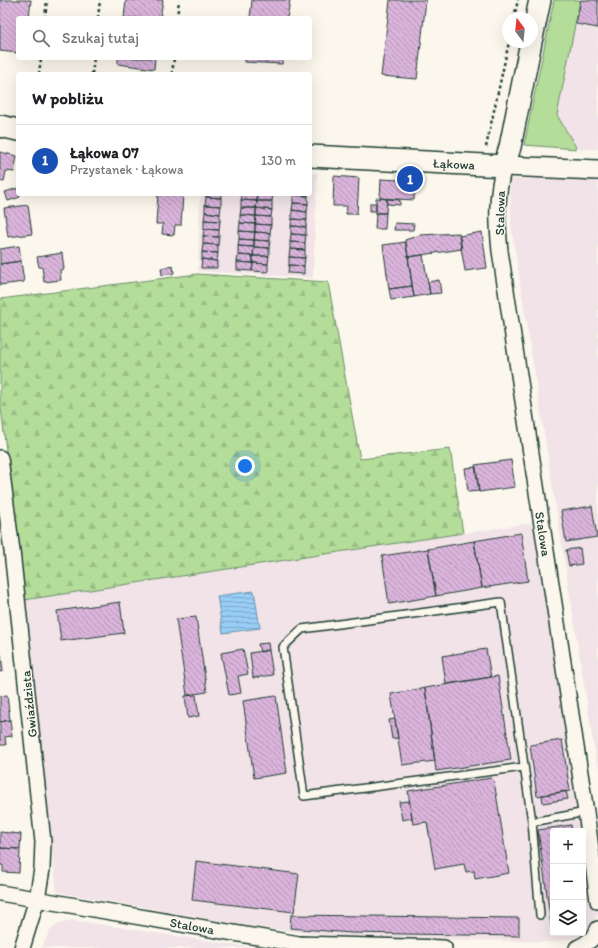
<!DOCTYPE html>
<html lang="pl">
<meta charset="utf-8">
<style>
:root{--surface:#fff;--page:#f6f6f6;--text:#202124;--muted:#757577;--line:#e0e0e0;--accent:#1f3d34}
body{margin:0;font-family:Itim,sans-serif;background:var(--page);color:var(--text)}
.controls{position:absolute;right:12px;bottom:12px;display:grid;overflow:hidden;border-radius:4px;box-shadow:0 4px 16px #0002}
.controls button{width:36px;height:36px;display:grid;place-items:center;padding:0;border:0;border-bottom:1px solid var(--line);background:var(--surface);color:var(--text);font:20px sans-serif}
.compass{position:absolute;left:502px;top:12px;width:36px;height:36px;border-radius:50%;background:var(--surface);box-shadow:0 4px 16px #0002;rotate:345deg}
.you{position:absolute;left:245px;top:466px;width:14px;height:14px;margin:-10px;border:3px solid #fff;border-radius:50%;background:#1a73e8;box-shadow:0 0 0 6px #1a73e833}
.badge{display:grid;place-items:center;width:26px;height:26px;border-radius:50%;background:var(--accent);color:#fff;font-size:13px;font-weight:700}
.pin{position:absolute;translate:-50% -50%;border:2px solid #fff;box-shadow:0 1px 4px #0006}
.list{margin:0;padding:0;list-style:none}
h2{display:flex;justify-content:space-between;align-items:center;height:52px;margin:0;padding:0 16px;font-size:17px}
h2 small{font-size:13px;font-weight:400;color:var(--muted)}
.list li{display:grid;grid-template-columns:26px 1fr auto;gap:12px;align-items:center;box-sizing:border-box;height:72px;padding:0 16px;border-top:1px solid var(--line)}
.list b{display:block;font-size:15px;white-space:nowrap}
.list p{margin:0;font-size:13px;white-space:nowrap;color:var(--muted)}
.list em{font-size:13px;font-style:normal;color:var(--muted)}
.icon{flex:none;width:22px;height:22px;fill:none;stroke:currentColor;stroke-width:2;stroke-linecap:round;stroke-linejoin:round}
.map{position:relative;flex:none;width:598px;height:948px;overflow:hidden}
.search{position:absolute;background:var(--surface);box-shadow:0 4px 16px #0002;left:16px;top:16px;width:296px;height:44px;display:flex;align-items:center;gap:10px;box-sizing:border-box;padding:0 14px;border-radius:4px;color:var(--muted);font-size:15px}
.panel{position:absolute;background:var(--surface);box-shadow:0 4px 16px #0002;left:16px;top:72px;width:296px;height:124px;border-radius:4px}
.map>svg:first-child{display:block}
.built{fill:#f1e3e7;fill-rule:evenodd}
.green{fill:#b4dd9a;stroke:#6a8d67}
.forest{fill:url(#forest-firs);stroke:#6a8d67}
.water{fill:url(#water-rules);stroke:#6893a8}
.building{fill:url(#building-back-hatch);stroke:#1f3d34}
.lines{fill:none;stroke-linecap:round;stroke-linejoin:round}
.service-casing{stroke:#1f3d34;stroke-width:10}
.minor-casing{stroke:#1f3d34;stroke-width:18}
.tertiary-casing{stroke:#1f3d34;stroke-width:22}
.secondary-casing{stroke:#1f3d34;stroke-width:24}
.path{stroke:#1f3d34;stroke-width:2.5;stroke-dasharray:3 3;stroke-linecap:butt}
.service{stroke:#fbf7ec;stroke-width:7}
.minor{stroke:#fbf7ec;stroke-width:15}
.tertiary{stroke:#fbf7ec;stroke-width:19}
.secondary{stroke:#fbf7ec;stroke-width:21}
.labels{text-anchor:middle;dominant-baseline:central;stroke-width:3;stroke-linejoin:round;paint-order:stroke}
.street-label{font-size:13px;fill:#1f3d34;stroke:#fbf7ec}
</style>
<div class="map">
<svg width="598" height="948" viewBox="0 0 598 948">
<defs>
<pattern id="forest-firs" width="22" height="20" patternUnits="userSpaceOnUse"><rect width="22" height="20" fill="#b4dd9a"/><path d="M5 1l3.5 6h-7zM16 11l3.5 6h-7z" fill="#9abf85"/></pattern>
<pattern id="water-rules" width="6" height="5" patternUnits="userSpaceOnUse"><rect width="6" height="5" fill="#98cdf6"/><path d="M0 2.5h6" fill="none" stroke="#7ba8c8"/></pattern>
<pattern id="building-back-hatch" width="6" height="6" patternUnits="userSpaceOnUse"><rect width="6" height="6" fill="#dbb4dc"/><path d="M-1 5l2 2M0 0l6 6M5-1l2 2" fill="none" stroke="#b194b3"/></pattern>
</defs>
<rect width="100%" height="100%" fill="#fbf7ec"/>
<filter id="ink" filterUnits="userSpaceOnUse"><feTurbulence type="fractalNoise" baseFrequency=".025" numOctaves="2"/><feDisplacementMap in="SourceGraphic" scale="8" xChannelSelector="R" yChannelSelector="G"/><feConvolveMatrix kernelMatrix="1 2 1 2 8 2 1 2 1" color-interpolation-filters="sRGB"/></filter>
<g filter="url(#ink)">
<path class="built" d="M 580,0 L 598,0 L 598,149 L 577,149 L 557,115 Z
M 310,173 L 317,173 L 313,278 L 198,271 L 200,194 L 310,194 Z
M 598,178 L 598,772 L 511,225 L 510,179 Z
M 532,523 L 587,842 L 598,913 L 589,935 L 552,942 L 343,937 L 256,927 L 57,892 L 24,600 ZM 553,831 L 583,831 L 583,933 L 553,933 Z
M 71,920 L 248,947 L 254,948 L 42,948 L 49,932 L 58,924 Z"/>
<path class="green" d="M 554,0 L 580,0 L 557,115 L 577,149 L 524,145 Z"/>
<path class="forest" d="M 197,274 L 328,282 L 360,459 L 450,449 L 463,533 L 24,600 L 0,400 L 0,299 Z"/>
<path class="water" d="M 254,591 L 260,628 L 223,633 L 217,596 Z"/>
<path class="building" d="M 0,0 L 31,0 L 29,18 L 18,18 L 18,53 L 0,51 Z
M 126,0 L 163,0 L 160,18 L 124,18 Z
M 252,0 L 290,0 L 287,18 L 250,18 Z
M 390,0 L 426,0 L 417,79 L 381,76 Z
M 581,0 L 598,0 L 598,28 L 576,24 Z
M 118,58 L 155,58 L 154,69 L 118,64 Z
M 245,58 L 283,58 L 282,64 L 245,62 Z
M 0,152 L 17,156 L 14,172 L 6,171 L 4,182 L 0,181 Z
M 334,176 L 359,178 L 357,214 L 346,214 L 347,206 L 333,206 Z
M 381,179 L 415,181 L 414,200 L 380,198 Z
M 18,188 L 18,194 L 19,194 L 20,197 L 8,201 L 5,192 Z
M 158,194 L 183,194 L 181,225 L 175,225 L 174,235 L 162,234 L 163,224 L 156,224 Z
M 206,194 L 221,194 L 221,198 L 206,197 Z
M 242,194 L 257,194 L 257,201 L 241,200 Z
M 257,194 L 273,194 L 272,201 L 257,201 Z
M 293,194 L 308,194 L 308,196 L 293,195 Z
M 293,195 L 308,196 L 308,204 L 293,203 Z
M 206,197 L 221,198 L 221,206 L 205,205 Z
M 376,198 L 387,199 L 386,213 L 376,213 Z
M 387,199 L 400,200 L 400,205 L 387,204 Z
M 241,200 L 257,201 L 256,208 L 241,208 Z
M 257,201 L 272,201 L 272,210 L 256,208 Z
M 293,203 L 308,204 L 307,212 L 292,210 Z
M 370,203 L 376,203 L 376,211 L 370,211 Z
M 28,205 L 32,234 L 8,237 L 4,208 Z
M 205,205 L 221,206 L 220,214 L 205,212 Z
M 241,208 L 256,208 L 256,216 L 240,215 Z
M 256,208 L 272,210 L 271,217 L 256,216 Z
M 292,210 L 307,212 L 307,220 L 292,219 Z
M 205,212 L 220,214 L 220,221 L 204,220 Z
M 376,213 L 386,213 L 385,229 L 375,229 Z
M 240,215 L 256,216 L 255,224 L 240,223 Z
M 256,216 L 271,217 L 271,225 L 255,224 Z
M 292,219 L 307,220 L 306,227 L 291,226 Z
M 204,220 L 220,221 L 219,230 L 204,229 Z
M 240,223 L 255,224 L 255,232 L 239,231 Z
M 395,223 L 414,224 L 413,230 L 394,230 Z
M 255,224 L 271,225 L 270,233 L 255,232 Z
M 291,226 L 306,227 L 306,235 L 291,234 Z
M 204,229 L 219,230 L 219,237 L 203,236 Z
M 239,231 L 255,232 L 254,240 L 239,239 Z
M 255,232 L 270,233 L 270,241 L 254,240 Z
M 482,232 L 487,268 L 465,271 L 459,236 Z
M 459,233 L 462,249 L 408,257 L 405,240 L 420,235 Z
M 291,234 L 306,235 L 305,243 L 290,242 Z
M 203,236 L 219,237 L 218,245 L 203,244 Z
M 239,239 L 254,240 L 254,247 L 238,246 Z
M 254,240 L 270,241 L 269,248 L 254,247 Z
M 290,242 L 305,243 L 305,250 L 290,249 Z
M 406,242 L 412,286 L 389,289 L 383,245 Z
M 203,244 L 218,245 L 218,253 L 202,252 Z
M 19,246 L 21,261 L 0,264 L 0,249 Z
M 238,246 L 254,247 L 253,256 L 238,255 Z
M 254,247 L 269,248 L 269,256 L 253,256 Z
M 290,249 L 305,250 L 305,258 L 289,257 Z
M 202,252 L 218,253 L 217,261 L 202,259 Z
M 62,253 L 64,269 L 60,270 L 61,280 L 44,282 L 42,267 L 39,267 L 37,257 Z
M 238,255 L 253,256 L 253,263 L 237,262 Z
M 423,255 L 430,294 L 414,297 L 408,257 Z
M 253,256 L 269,256 L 268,264 L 253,263 Z
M 289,257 L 305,258 L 304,266 L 289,265 Z
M 202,259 L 217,261 L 217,268 L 201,268 Z
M 21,261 L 24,282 L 0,285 L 0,264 Z
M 237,262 L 253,263 L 252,271 L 237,270 Z
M 253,263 L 268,264 L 268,272 L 252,271 Z
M 289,265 L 304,266 L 304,274 L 288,273 Z
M 173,266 L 174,273 L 162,275 L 161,268 Z
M 439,280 L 441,293 L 430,294 L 428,282 Z
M 412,286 L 414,297 L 391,300 L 389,289 Z
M 511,460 L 515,487 L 479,492 L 475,465 Z
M 476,467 L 479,491 L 468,492 L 465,468 Z
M 592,506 L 597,537 L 566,542 L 561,511 Z
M 521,533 L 528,581 L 482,588 L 474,541 Z
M 474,541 L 482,588 L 436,596 L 428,549 Z
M 580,548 L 582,564 L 569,566 L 566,550 Z
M 428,549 L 436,596 L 389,604 L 382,556 Z
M 120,602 L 124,633 L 61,641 L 57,611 Z
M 196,617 L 207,692 L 187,695 L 176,619 Z
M 268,643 L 269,650 L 260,652 L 258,644 Z
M 243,649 L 248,674 L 238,676 L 241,693 L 229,695 L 221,653 Z
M 486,649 L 491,677 L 446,684 L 442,656 Z
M 269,650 L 273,675 L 253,678 L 250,653 Z
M 1,654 L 3,671 L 0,672 L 0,655 Z
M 498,676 L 511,760 L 436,771 L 425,688 Z
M 425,688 L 435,761 L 402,765 L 391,694 Z
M 7,695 L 10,720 L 0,722 L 0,696 Z
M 196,695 L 199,716 L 188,718 L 185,696 Z
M 276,696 L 287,773 L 254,778 L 243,701 Z
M 395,719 L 398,738 L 392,739 L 389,720 Z
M 10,720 L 12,736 L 5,737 L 6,745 L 0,745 L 0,722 Z
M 562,740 L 570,791 L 537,796 L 530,745 Z
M 491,778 L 494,781 L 509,873 L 475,879 L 474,871 L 466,872 L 464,864 L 435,869 L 427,822 L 413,824 L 408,791 Z
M 566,791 L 568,799 L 543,803 L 542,795 Z
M 409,801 L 412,818 L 402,820 L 399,802 Z
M 571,825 L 572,831 L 553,831 L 553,924 L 551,924 L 538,830 Z
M 0,832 L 21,834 L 20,849 L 0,848 Z
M 0,848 L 20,849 L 19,873 L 3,872 L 3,865 L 0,865 Z
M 196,861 L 299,874 L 294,912 L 192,900 Z
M 291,915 L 519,918 L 519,936 L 351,933 L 290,928 Z"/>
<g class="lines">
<defs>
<path id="service" d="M 524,767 L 304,796 L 283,647 L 302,629 L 501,602 L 532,822
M 540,915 L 532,822 L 586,812"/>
<path id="minor" d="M 504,166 C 496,195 497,222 500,251 L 586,812 L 598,901
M 0,458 L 12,551 L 43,842 L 42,869 L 37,899 L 22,948
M 0,893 L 299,944 L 444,948
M 577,948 C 586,944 595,939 598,929"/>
<path id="tertiary" d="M 504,166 L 598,170"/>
<path id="secondary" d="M 532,38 L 540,0
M 0,126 L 18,130
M 310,156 L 504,166 L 510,147 L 531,42"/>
</defs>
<use href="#service" class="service-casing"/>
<use href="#minor" class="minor-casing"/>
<use href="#tertiary" class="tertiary-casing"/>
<use href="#secondary" class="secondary-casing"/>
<path class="path" d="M 45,18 L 47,0
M 98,18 L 100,0
M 177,18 L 179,0
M 514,18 L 518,0
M 39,74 L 41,58
M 92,74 L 94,58
M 172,74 L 174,58
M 486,147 L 509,42"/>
<use href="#service" class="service"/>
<use href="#minor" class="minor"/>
<use href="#tertiary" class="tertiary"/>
<use href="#secondary" class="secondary"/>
</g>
</g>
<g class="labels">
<g class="street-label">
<text transform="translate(454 164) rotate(3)">Łąkowa</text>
<text transform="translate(500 213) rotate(-89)">Stalowa</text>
<text transform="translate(543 534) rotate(81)">Stalowa</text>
<text transform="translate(29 704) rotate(-96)">Gwiaździsta</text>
<text transform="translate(192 926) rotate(10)">Stalowa</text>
</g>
</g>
</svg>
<div class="controls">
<button>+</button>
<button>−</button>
<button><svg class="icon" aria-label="layers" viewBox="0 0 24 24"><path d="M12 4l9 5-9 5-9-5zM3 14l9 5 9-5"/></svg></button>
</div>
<svg class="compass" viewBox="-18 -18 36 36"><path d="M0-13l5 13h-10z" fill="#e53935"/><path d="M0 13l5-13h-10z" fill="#757577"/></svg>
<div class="you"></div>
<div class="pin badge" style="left:410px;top:179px;background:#1a4fb4">1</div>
<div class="search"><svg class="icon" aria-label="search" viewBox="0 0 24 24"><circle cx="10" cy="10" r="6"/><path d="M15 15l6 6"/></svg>Szukaj tutaj</div>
<section class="panel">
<h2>W pobliżu<small></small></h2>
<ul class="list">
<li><span class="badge" style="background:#1a4fb4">1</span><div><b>Łąkowa 07</b><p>Przystanek · Łąkowa</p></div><em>130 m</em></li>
</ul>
</section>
</div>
